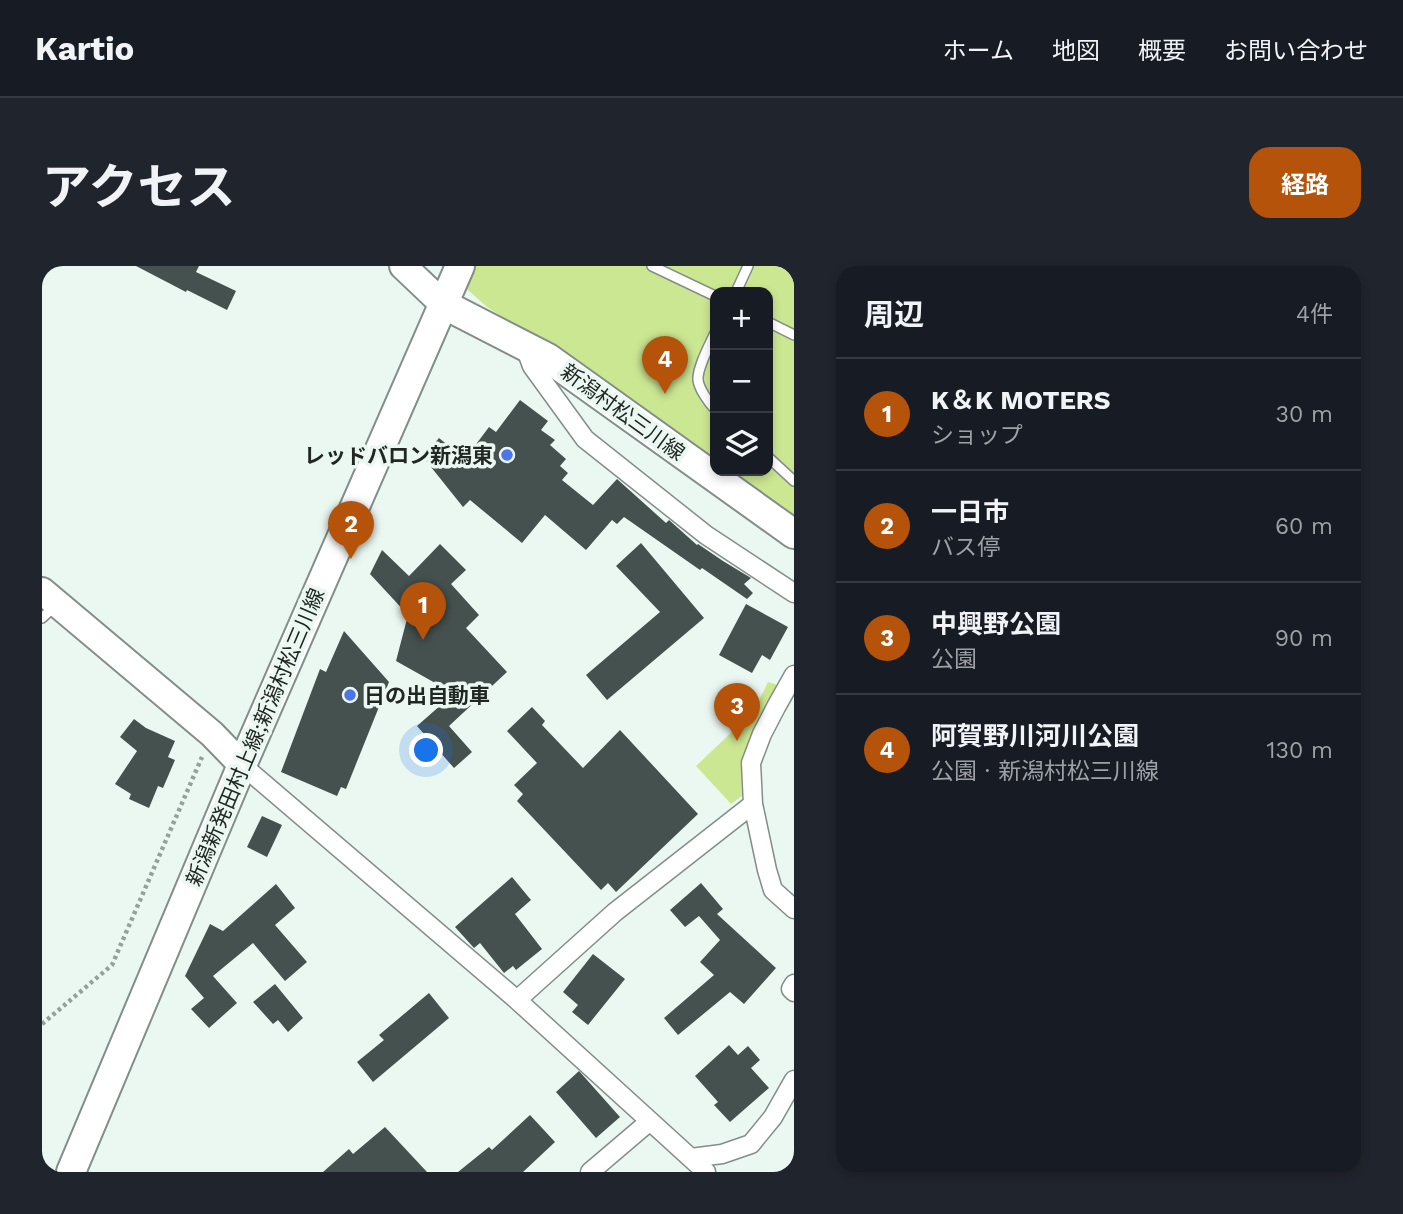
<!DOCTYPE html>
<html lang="ja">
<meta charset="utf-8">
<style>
:root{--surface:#171b24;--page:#20242c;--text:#f1f3f6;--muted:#9ea1a6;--line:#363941;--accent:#b45309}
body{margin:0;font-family:"Work Sans","Noto Sans JP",sans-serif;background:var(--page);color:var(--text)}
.controls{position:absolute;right:21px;top:21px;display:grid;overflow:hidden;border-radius:14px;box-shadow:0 4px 10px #0003}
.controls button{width:63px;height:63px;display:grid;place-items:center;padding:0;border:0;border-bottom:2px solid var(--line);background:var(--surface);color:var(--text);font:35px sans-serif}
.you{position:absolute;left:385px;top:485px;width:24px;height:24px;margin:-18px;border:5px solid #fff;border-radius:50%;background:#1a73e8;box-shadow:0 0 0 10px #1a73e833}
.badge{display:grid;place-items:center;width:46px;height:46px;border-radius:50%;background:var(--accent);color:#fff;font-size:23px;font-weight:700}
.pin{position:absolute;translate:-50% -58px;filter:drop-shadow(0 2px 4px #0008)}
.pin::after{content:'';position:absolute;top:37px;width:24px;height:21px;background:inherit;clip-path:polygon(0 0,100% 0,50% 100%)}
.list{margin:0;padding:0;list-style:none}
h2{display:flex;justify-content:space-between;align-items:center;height:91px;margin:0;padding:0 28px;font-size:30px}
h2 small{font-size:23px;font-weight:400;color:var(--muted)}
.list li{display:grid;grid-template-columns:46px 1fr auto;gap:21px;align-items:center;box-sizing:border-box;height:112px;padding:0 28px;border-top:2px solid var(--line)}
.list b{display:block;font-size:26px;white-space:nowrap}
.list p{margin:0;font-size:23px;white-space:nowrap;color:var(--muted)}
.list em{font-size:23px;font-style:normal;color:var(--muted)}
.icon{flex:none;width:38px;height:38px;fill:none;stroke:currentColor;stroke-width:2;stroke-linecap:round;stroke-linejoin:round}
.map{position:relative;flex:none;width:752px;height:906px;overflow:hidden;border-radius:21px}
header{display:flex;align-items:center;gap:42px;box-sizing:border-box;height:98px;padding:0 35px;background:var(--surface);border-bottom:2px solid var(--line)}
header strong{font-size:33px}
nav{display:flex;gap:38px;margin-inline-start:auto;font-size:24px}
.intro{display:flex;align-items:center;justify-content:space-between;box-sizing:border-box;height:168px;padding:0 42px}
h1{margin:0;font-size:49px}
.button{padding:18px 32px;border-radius:21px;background:var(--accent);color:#fff;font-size:24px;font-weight:700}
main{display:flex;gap:42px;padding:0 42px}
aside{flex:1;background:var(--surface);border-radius:21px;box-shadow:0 4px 10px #0003}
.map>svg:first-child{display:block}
.green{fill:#cce792}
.building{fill:#45514f}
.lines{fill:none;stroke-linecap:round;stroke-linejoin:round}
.lane-casing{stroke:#828e88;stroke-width:12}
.street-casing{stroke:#828e88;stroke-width:21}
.secondary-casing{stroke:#828e88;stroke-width:30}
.primary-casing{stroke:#828e88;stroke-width:32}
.path{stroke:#96a09b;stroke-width:4.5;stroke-dasharray:3.5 3.5;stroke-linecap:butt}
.lane{stroke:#fff;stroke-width:9}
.street{stroke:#fff;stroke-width:18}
.secondary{stroke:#fff;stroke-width:26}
.primary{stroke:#fff;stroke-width:28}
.poi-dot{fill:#4c75e8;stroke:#ebf8f2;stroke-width:2.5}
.labels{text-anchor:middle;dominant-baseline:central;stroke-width:7;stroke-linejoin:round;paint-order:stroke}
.street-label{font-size:21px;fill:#222724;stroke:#ebf8f2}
.poi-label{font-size:21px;font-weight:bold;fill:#222724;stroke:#ebf8f2;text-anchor:end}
</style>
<header>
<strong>Kartio</strong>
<nav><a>ホーム</a><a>地図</a><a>概要</a><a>お問い合わせ</a></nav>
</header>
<div class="intro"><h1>アクセス</h1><a class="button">経路</a></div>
<main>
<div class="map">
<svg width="752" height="906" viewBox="0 0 752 906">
<rect width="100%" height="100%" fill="#ebf8f2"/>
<path class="green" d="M 387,0 L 752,0 L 752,255 L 680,205 L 726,205 L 726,26 L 673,26 L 673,200 L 514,86 L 445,41 L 399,0 Z
M 726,416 L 736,419 L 718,449 L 699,507 L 700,530 L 689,538 L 654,500 L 711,446 Z"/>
<path class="building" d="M 94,0 L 157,0 L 154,6 L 194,25 L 185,44 L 145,24 L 144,26 Z
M 478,134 L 506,155 L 499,164 L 513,174 L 508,179 L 524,193 L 518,200 L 526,207 L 520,214 L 551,239 L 575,213 L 624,257 L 627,254 L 655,279 L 656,278 L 681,295 L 709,312 L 702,318 L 711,327 L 705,333 L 660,302 L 658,304 L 582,251 L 575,258 L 570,254 L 544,284 L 503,249 L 480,277 L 428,234 L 421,241 L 381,191 L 397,172 L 423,193 L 447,161 L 454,166 Z
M 599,277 L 662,352 L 565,434 L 544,409 L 618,346 L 574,300 Z
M 398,278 L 424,304 L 409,318 L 437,349 L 424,362 L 465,406 L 407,460 L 430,486 L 412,502 L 375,460 L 400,438 L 388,425 L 395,418 L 354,395 L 366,349 L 328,308 L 340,284 L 367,310 Z
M 704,338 L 746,361 L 728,394 L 720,389 L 710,407 L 677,389 Z
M 302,365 L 347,416 L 304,523 L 299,521 L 295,530 L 239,506 L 278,403 L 284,406 Z
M 490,441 L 503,455 L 500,459 L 541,502 L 578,464 L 656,548 L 574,626 L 566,617 L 559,624 L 475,535 L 481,528 L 472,519 L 495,497 L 465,465 Z
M 92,453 L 104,462 L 133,475 L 126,491 L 133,494 L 121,522 L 116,520 L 107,542 L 87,533 L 89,528 L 73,518 L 95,485 L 78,471 Z
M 220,550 L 240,559 L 225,591 L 205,581 Z
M 470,611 L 489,634 L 473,648 L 500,683 L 474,704 L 471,700 L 462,707 L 438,677 L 432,682 L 413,661 Z
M 659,617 L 681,643 L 675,648 L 734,702 L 702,738 L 688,726 L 636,769 L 622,752 L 672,709 L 658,696 L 678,674 L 657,650 L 643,661 L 628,644 Z
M 234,618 L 253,642 L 233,659 L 265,696 L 243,715 L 211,677 L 171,710 L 195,737 L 167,762 L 149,743 L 162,732 L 143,710 L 168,658 L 181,665 Z
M 551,688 L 583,713 L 546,759 L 530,746 L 536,739 L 521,726 Z
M 233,718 L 261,752 L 246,766 L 236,754 L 231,758 L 211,736 Z
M 387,727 L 407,752 L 331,816 L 315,796 L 342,774 L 337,769 Z
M 687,779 L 696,789 L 706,780 L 718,794 L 709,802 L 727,822 L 688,856 L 672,839 L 676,836 L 653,810 Z
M 537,805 L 578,851 L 554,872 L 514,826 Z
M 488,849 L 513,876 L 481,906 L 416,906 L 447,881 L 450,884 Z
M 343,861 L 385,906 L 281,906 L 307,883 L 311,888 Z"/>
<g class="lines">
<defs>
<path id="lane" d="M 610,0 L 673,30
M 694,26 L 706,0
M 726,56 L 752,69
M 673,67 C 668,78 655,102 656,114 C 657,123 667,137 673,143
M 726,191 L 752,215
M 0,352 L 14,339"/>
<path id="street" d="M 483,81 L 490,100 L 543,173 L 664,269 L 752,327
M 200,499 L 475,734 L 664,906
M 711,538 L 725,604 L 731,624 L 752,643
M 752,718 L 749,723 L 752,726
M 475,734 L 573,646 L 711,538 L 709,497 L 720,468 L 734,441 L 752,409
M 649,892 L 680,888 L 709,878 L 731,851 L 752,814
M 548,906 L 608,855"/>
<path id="secondary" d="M 361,0 L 401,38
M 0,325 L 170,468 L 200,499"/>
<path id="primary" d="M 401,38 L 506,92 L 752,268
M 29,906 L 200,499 L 418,0"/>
</defs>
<use href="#lane" class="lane-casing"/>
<use href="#street" class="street-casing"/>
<use href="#secondary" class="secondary-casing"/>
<use href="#primary" class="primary-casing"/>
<path class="path" d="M 0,758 L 70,699 L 160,491"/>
<use href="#lane" class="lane"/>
<use href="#street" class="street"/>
<use href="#secondary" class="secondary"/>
<use href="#primary" class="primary"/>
</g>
<g class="poi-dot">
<circle cx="465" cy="189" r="7"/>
<circle cx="308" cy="429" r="7"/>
</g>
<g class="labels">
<g class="street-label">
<text transform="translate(581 146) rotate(36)">新潟村松三川線</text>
<text transform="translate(213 471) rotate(-67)">新潟新発田村上線;新潟村松三川線</text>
</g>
<g class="poi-label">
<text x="451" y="189">レッドバロン新潟東</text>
<text x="322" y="429" text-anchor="start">日の出自動車</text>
</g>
</g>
</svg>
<div class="controls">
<button>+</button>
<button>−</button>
<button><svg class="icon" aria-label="layers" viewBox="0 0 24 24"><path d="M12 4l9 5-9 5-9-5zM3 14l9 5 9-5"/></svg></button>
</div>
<div class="you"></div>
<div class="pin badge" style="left:381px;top:374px">1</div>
<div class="pin badge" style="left:309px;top:293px">2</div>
<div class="pin badge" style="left:695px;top:475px">3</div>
<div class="pin badge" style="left:623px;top:128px">4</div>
</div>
<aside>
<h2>周辺<small>4件</small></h2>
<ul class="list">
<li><span class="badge">1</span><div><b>K＆K MOTERS</b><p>ショップ</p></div><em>30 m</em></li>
<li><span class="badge">2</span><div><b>一日市</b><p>バス停</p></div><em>60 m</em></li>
<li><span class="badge">3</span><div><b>中興野公園</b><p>公園</p></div><em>90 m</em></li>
<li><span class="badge">4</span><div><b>阿賀野川河川公園</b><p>公園 · 新潟村松三川線</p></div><em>130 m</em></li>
</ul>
</aside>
</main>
